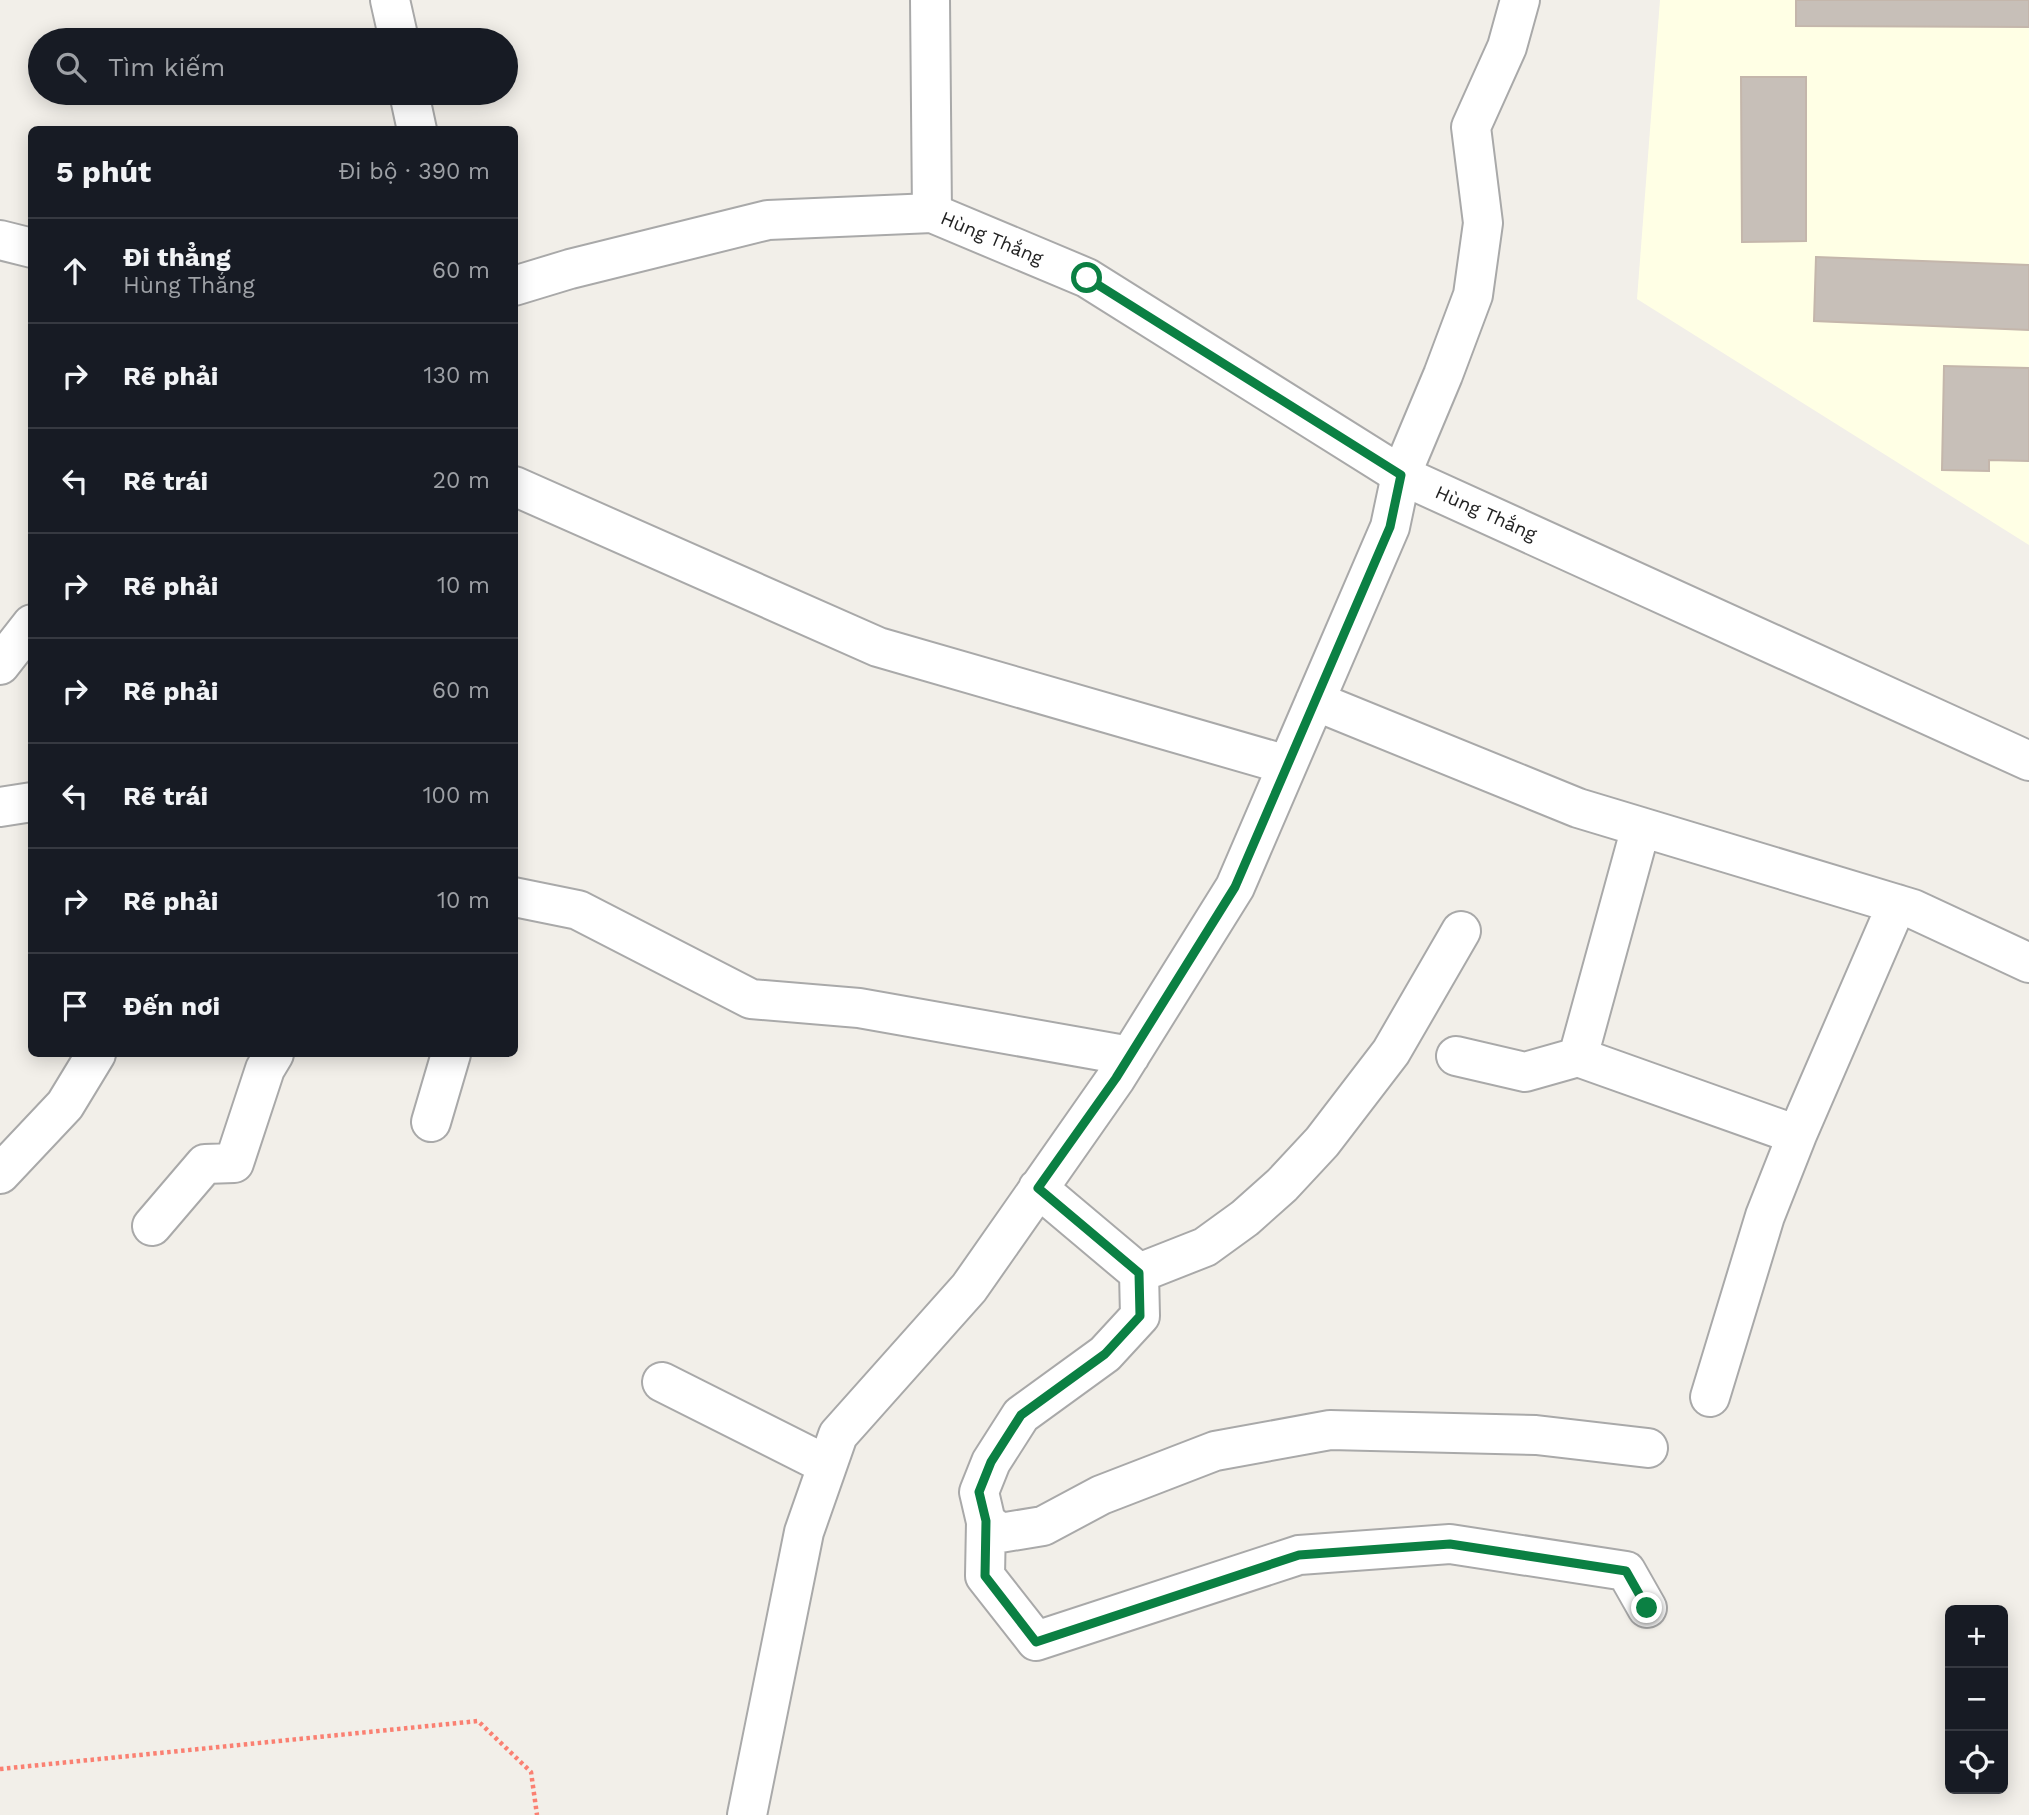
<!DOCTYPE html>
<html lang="vi">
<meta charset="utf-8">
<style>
:root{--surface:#171b24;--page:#20242c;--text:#f1f3f6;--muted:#9ea1a6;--line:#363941}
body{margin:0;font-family:"Work Sans",sans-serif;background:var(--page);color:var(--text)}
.controls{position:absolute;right:21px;bottom:21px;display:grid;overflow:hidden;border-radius:10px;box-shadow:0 4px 18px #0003}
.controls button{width:63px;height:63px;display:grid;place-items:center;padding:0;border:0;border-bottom:2px solid var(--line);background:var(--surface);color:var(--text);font:35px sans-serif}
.stop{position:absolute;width:21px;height:21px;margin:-16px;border:5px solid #0b8043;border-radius:50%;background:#fff}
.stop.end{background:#0b8043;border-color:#fff;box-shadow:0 2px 7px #0008}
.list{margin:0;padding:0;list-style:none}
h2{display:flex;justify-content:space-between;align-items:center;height:91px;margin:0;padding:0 28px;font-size:30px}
h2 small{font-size:23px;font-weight:400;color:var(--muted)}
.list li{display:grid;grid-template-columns:46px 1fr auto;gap:21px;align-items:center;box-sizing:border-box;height:105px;padding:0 28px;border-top:2px solid var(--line)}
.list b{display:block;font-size:26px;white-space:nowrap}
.list p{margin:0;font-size:23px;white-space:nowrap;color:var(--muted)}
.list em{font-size:23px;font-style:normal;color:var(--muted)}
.icon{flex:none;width:38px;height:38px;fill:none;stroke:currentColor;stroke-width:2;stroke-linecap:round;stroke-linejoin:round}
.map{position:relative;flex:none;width:2029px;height:1815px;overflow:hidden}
.search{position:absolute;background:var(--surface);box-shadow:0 4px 18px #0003;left:28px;top:28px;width:490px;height:77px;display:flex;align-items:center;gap:18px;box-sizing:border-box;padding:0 24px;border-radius:38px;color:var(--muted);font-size:26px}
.panel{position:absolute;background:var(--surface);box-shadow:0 4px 18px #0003;left:28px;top:126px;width:490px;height:931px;border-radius:10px}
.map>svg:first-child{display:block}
.education{fill:#ffffe5}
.building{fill:#c7bfb8;stroke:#c4b6ab;stroke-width:2}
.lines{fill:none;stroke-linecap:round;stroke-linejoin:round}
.minor-casing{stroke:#a9a9a9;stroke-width:42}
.tertiary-casing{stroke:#a9a9a9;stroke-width:42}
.path{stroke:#fa8072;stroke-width:4.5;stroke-dasharray:3.5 3.5;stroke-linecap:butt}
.minor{stroke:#fff;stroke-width:38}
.tertiary{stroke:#fff;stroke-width:38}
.route{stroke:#0b8043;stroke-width:9}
.labels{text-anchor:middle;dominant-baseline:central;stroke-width:7;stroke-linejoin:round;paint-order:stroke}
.street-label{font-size:19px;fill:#222;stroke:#fff}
</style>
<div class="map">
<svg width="2029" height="1815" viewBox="0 0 2029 1815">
<rect width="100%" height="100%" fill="#f2efe9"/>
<path class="education" d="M 1660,0 L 2029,0 L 2029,545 L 1637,299 Z"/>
<path class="building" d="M 1796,0 L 2029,0 L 2029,27 L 1796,26 Z
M 1741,77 L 1806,77 L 1806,241 L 1742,242 Z
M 1816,257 L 2029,265 L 2029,330 L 1814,321 Z
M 1944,366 L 2029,368 L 2029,461 L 1989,460 L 1989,471 L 1942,470 Z"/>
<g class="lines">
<defs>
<path id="minor" d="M 390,0 L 399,40
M 930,0 L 932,213
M 409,93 L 417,130
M 514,486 L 878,647 L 1287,765
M 0,665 L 32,624
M 1315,701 L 1578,808 L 1913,909 L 2029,963
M 0,807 L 32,802
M 514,897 L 578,910 L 751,999 L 859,1008 L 1130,1056
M 1456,1056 L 1525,1072 L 1578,1057 L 1797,1135
M 1578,1057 L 1641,827
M 431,1122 L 451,1054
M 0,1174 L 65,1105 L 96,1054
M 1038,1188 L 1139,1273 L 1140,1316 L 1105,1354 L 1021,1415 L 991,1462 L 979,1492 L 986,1522 L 1000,1533 L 1043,1526 L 1101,1495 L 1215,1451 L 1330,1430 L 1536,1435 L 1648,1448
M 152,1226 L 205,1164 L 234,1163 L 265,1069 L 274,1054
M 1139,1273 L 1205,1247 L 1245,1218 L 1282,1185 L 1322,1142 L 1391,1052 L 1461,931
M 662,1382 L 827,1465
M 1710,1397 L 1765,1216 L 1797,1135 L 1897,904
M 986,1522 L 985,1576 L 1036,1641 L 1299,1555 L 1450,1544 L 1626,1571 L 1647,1608
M 747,1815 L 804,1532 L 838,1435 L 969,1288 L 1116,1078 L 1235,887 L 1390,527 L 1401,475 L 1443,375 L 1473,295 L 1483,223 L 1471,127 L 1507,47 L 1520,0"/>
<path id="tertiary" d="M 0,240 L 32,248
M 514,286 L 570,269 L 768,220 L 932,213 L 1087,278 L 1401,475 L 2029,761"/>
</defs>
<use href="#minor" class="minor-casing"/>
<use href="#tertiary" class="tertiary-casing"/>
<path class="path" d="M 0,1769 L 478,1721 L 531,1772 L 537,1815"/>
<use href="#minor" class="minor"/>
<use href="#tertiary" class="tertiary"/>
</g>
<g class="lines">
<path class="route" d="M 1087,278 L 1401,475 L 1390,527 L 1235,887 L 1116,1078 L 1038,1188 L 1139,1273 L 1140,1316 L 1105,1354 L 1021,1415 L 991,1462 L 979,1492 L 986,1521 L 985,1576 L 1036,1642 L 1299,1555 L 1450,1544 L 1626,1571 L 1647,1608"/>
</g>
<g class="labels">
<g class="street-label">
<text transform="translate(992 238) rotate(23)">Hùng Thắng</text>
<text transform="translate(1486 513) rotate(24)">Hùng Thắng</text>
</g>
</g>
</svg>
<div class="controls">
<button>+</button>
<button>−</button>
<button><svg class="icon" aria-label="locate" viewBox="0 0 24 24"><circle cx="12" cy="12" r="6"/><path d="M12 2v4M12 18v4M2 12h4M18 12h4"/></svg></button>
</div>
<div class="stop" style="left:1087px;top:278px"></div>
<div class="stop end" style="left:1647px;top:1608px"></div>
<div class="search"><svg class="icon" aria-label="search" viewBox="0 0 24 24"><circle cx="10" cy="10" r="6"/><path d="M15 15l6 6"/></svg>Tìm kiếm</div>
<section class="panel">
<h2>5 phút<small>Đi bộ · 390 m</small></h2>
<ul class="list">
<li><svg class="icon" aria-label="ahead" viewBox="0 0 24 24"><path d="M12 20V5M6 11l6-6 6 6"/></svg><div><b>Đi thẳng</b><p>Hùng Thắng</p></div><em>60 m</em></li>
<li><svg class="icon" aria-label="right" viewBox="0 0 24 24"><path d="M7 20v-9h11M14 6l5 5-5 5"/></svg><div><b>Rẽ phải</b></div><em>130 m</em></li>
<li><svg class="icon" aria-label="left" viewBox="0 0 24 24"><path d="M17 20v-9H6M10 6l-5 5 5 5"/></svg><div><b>Rẽ trái</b></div><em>20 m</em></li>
<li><svg class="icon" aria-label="right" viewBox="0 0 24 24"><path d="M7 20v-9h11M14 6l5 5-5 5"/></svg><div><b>Rẽ phải</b></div><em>10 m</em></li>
<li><svg class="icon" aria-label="right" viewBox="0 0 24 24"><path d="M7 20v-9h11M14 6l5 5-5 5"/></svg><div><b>Rẽ phải</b></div><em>60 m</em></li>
<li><svg class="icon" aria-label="left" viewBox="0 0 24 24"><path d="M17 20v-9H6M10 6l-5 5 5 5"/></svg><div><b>Rẽ trái</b></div><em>100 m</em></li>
<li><svg class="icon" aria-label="right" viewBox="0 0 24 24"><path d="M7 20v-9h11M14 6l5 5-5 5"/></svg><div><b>Rẽ phải</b></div><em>10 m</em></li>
<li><svg class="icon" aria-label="arrive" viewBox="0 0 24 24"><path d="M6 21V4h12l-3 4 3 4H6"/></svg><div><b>Đến nơi</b></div></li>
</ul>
</section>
</div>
